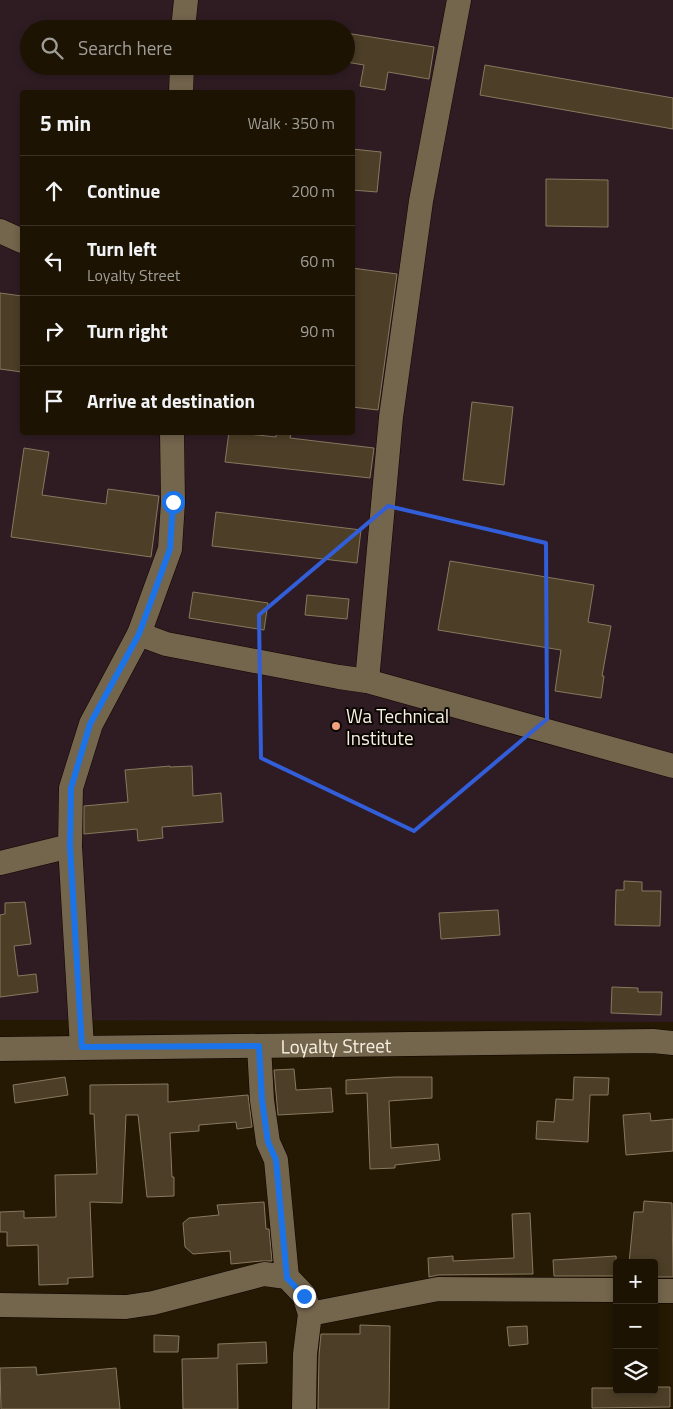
<!DOCTYPE html>
<meta charset="utf-8">
<style>
:root{--surface:#1c1302;--page:#292011;--text:#f1f3f6;--muted:#a09e99;--line:#3a3224}
body{margin:0;font-family:"Titillium Web",sans-serif;background:var(--page);color:var(--text)}
.controls{position:absolute;right:15px;bottom:15px;display:grid;overflow:hidden;border-radius:5px;box-shadow:0 2px 8px #0003}
.controls button{width:45px;height:45px;display:grid;place-items:center;padding:0;border:0;border-bottom:1px solid var(--line);background:var(--surface);color:var(--text);font:25px sans-serif}
.stop{position:absolute;width:15px;height:15px;margin:-11px;border:4px solid #1a73e8;border-radius:50%;background:#fff}
.stop.end{background:#1a73e8;border-color:#fff;box-shadow:0 1px 5px #0008}
.list{margin:0;padding:0;list-style:none}
h2{display:flex;justify-content:space-between;align-items:center;height:65px;margin:0;padding:0 20px;font-size:21px}
h2 small{font-size:16px;font-weight:400;color:var(--muted)}
.list li{display:grid;grid-template-columns:32px 1fr auto;gap:15px;align-items:center;box-sizing:border-box;height:70px;padding:0 20px;border-top:1px solid var(--line)}
.list b{display:block;font-size:19px;white-space:nowrap}
.list p{margin:0;font-size:16px;white-space:nowrap;color:var(--muted)}
.list em{font-size:16px;font-style:normal;color:var(--muted)}
.icon{flex:none;width:28px;height:28px;fill:none;stroke:currentColor;stroke-width:2;stroke-linecap:round;stroke-linejoin:round}
.map{position:relative;flex:none;width:673px;height:1409px;overflow:hidden}
.search{position:absolute;background:var(--surface);box-shadow:0 2px 8px #0003;left:20px;top:20px;width:335px;height:55px;display:flex;align-items:center;gap:12px;box-sizing:border-box;padding:0 18px;border-radius:28px;color:var(--muted);font-size:19px}
.panel{position:absolute;background:var(--surface);box-shadow:0 2px 8px #0003;left:20px;top:90px;width:335px;height:345px;border-radius:5px}
.map>svg:first-child{display:block}
.education{fill:#2e1c22;fill-rule:evenodd}
.building{fill:#4c3e27;stroke:#88785f}
.lines{fill:none;stroke-linecap:round;stroke-linejoin:round}
.minor-casing{stroke:#0e0400;stroke-width:25}
.minor{stroke:#74654d;stroke-width:24}
.route{stroke:#1a73e8;stroke-width:6}
.marked{fill:none;stroke:#335ed9;stroke-width:4;stroke-linejoin:round}
.poi-dot{fill:#f2a17e;stroke:#0a0601;stroke-width:2}
.labels{text-anchor:middle;dominant-baseline:central;stroke-width:4;stroke-linejoin:round;paint-order:stroke}
.poi-label{font-size:19px;fill:#f8f0e2;stroke:#0a0601;text-anchor:start}
.street-label{font-size:19px;fill:#f8f0e2;stroke:#0a0601}
</style>
<div class="map">
<svg width="673" height="1409" viewBox="0 0 673 1409">
<rect width="100%" height="100%" fill="#251903"/>
<path class="education" d="M 0,0 L 673,0 L 673,1022 L 0,1020 ZM 29,29 L 346,29 L 346,66 L 29,66 ZM 22,92 L 352,92 L 352,432 L 22,432 Z"/>
<path class="building" d="M 346,33 L 434,47 L 429,79 L 388,72 L 385,90 L 360,86 L 364,65 L 346,62 Z
M 485,65 L 673,98 L 673,129 L 480,95 Z
M 352,149 L 381,152 L 377,192 L 352,190 Z
M 546,179 L 608,180 L 608,227 L 546,226 Z
M 352,268 L 397,274 L 378,410 L 352,407 Z
M 0,293 L 22,296 L 22,372 L 0,369 Z
M 472,402 L 513,407 L 504,485 L 463,480 Z
M 229,432 L 276,437 L 276,432 L 278,432 L 291,434 L 290,438 L 374,448 L 370,478 L 225,462 Z
M 24,448 L 49,452 L 42,495 L 106,504 L 108,489 L 159,496 L 151,557 L 11,537 Z
M 216,512 L 361,530 L 357,563 L 212,546 Z
M 450,561 L 594,585 L 588,622 L 611,626 L 602,676 L 604,676 L 601,698 L 555,691 L 561,650 L 438,630 Z
M 193,592 L 268,603 L 264,630 L 189,618 Z
M 307,595 L 349,599 L 347,619 L 305,615 Z
M 170,766 L 170,767 L 192,766 L 193,796 L 221,793 L 223,822 L 162,827 L 163,838 L 138,841 L 137,829 L 84,834 L 84,806 L 128,802 L 125,770 Z
M 624,881 L 642,882 L 642,891 L 661,891 L 660,926 L 615,925 L 616,890 L 624,890 Z
M 25,902 L 31,944 L 14,946 L 18,976 L 36,974 L 38,992 L 0,997 L 0,915 L 5,914 L 5,903 Z
M 498,910 L 500,935 L 441,939 L 439,913 Z
M 612,987 L 638,988 L 638,992 L 662,992 L 661,1015 L 611,1013 Z
M 294,1069 L 296,1090 L 331,1088 L 333,1112 L 278,1115 L 274,1070 Z
M 65,1077 L 68,1095 L 15,1103 L 13,1085 Z
M 395,1077 L 432,1077 L 432,1098 L 389,1101 L 391,1148 L 438,1144 L 440,1160 L 395,1165 L 395,1168 L 370,1169 L 367,1093 L 346,1094 L 346,1080 Z
M 574,1077 L 609,1078 L 608,1095 L 590,1095 L 588,1142 L 536,1139 L 537,1121 L 554,1122 L 556,1099 L 573,1100 Z
M 168,1084 L 168,1102 L 248,1095 L 252,1127 L 237,1129 L 236,1122 L 199,1125 L 199,1131 L 170,1133 L 172,1177 L 174,1177 L 174,1196 L 147,1197 L 138,1115 L 126,1115 L 122,1203 L 90,1202 L 93,1277 L 68,1278 L 68,1284 L 39,1285 L 38,1245 L 7,1246 L 7,1232 L 0,1232 L 0,1212 L 24,1211 L 24,1218 L 56,1217 L 55,1175 L 97,1174 L 94,1114 L 90,1114 L 90,1085 Z
M 650,1113 L 651,1121 L 673,1119 L 673,1151 L 626,1155 L 623,1115 Z
M 644,1201 L 672,1203 L 673,1277 L 654,1277 L 654,1263 L 629,1263 L 634,1212 L 643,1212 Z
M 264,1202 L 266,1229 L 269,1229 L 272,1261 L 261,1261 L 231,1264 L 230,1251 L 193,1254 L 185,1247 L 183,1223 L 189,1218 L 219,1215 L 217,1205 Z
M 530,1213 L 533,1274 L 438,1275 L 429,1277 L 428,1258 L 453,1256 L 453,1261 L 514,1258 L 512,1214 Z
M 616,1256 L 617,1276 L 554,1276 L 553,1260 Z
M 360,1325 L 390,1326 L 389,1409 L 318,1409 L 319,1355 L 321,1334 L 360,1334 Z
M 527,1326 L 528,1344 L 509,1346 L 507,1327 Z
M 154,1335 L 179,1336 L 178,1352 L 154,1352 Z
M 266,1342 L 267,1363 L 237,1364 L 238,1409 L 183,1409 L 182,1359 L 218,1358 L 218,1344 Z
M 36,1367 L 37,1375 L 116,1368 L 120,1409 L 1,1409 L 0,1368 Z
M 654,1387 L 670,1387 L 670,1407 L 592,1408 L 592,1388 L 617,1388 L 617,1390 L 654,1390 Z"/>
<g class="lines">
<defs>
<g id="minor">
<path d="M 183,29 L 186,0"/>
<path d="M 181,92 L 182,66"/>
<path d="M 0,231 L 22,241"/>
<path d="M 139,634 L 166,644 L 339,677 L 367,681 L 391,417 L 421,201 L 459,0"/>
<path d="M 367,681 L 673,766"/>
<path d="M 0,863 L 70,846"/>
<path d="M 259,1046 L 262,1100 L 268,1142 L 276,1160 L 287,1277"/>
<path d="M 82,1047 L 70,846 L 71,788 L 91,724 L 139,634 L 170,549 L 173,502 L 172,432"/>
<path id="s1" d="M 0,1049 L 653,1041 L 673,1043"/>
<path d="M 654,1291 L 673,1291"/>
<path d="M 0,1305 L 126,1307 L 153,1303 L 264,1274 L 287,1277 L 304,1295 L 310,1314 L 305,1354 L 304,1409"/>
<path d="M 310,1314 L 438,1289 L 617,1290"/>
</g>
</defs>
<use href="#minor" class="minor-casing"/>
<use href="#minor" class="minor"/>
</g>
<g class="lines">
<path class="route" d="M 173,502 L 170,549 L 139,634 L 90,724 L 71,788 L 70,846 L 82,1047 L 259,1046 L 262,1100 L 268,1142 L 276,1160 L 287,1278 L 304,1296"/>
</g>
<path class="marked" d="M 388,506 L 546,543 L 547,719 L 414,831 L 261,758 L 259,615 Z"/>
<circle class="poi-dot" cx="336" cy="726" r="5"/>
<g class="labels">
<g class="poi-label">
<text x="346" y="715">Wa Technical<tspan x="346" dy="22">Institute</tspan></text>
</g>
<g class="street-label">
<text stroke="none"><textPath href="#s1" startOffset="336">Loyalty Street</textPath></text>
</g>
</g>
</svg>
<div class="controls">
<button>+</button>
<button>−</button>
<button><svg class="icon" aria-label="layers" viewBox="0 0 24 24"><path d="M12 4l9 5-9 5-9-5zM3 14l9 5 9-5"/></svg></button>
</div>
<div class="stop" style="left:173px;top:502px"></div>
<div class="stop end" style="left:304px;top:1296px"></div>
<div class="search"><svg class="icon" aria-label="search" viewBox="0 0 24 24"><circle cx="10" cy="10" r="6"/><path d="M15 15l6 6"/></svg>Search here</div>
<section class="panel">
<h2>5 min<small>Walk · 350 m</small></h2>
<ul class="list">
<li><svg class="icon" aria-label="ahead" viewBox="0 0 24 24"><path d="M12 20V5M6 11l6-6 6 6"/></svg><div><b>Continue</b></div><em>200 m</em></li>
<li><svg class="icon" aria-label="left" viewBox="0 0 24 24"><path d="M17 20v-9H6M10 6l-5 5 5 5"/></svg><div><b>Turn left</b><p>Loyalty Street</p></div><em>60 m</em></li>
<li><svg class="icon" aria-label="right" viewBox="0 0 24 24"><path d="M7 20v-9h11M14 6l5 5-5 5"/></svg><div><b>Turn right</b></div><em>90 m</em></li>
<li><svg class="icon" aria-label="arrive" viewBox="0 0 24 24"><path d="M6 21V4h12l-3 4 3 4H6"/></svg><div><b>Arrive at destination</b></div></li>
</ul>
</section>
</div>
